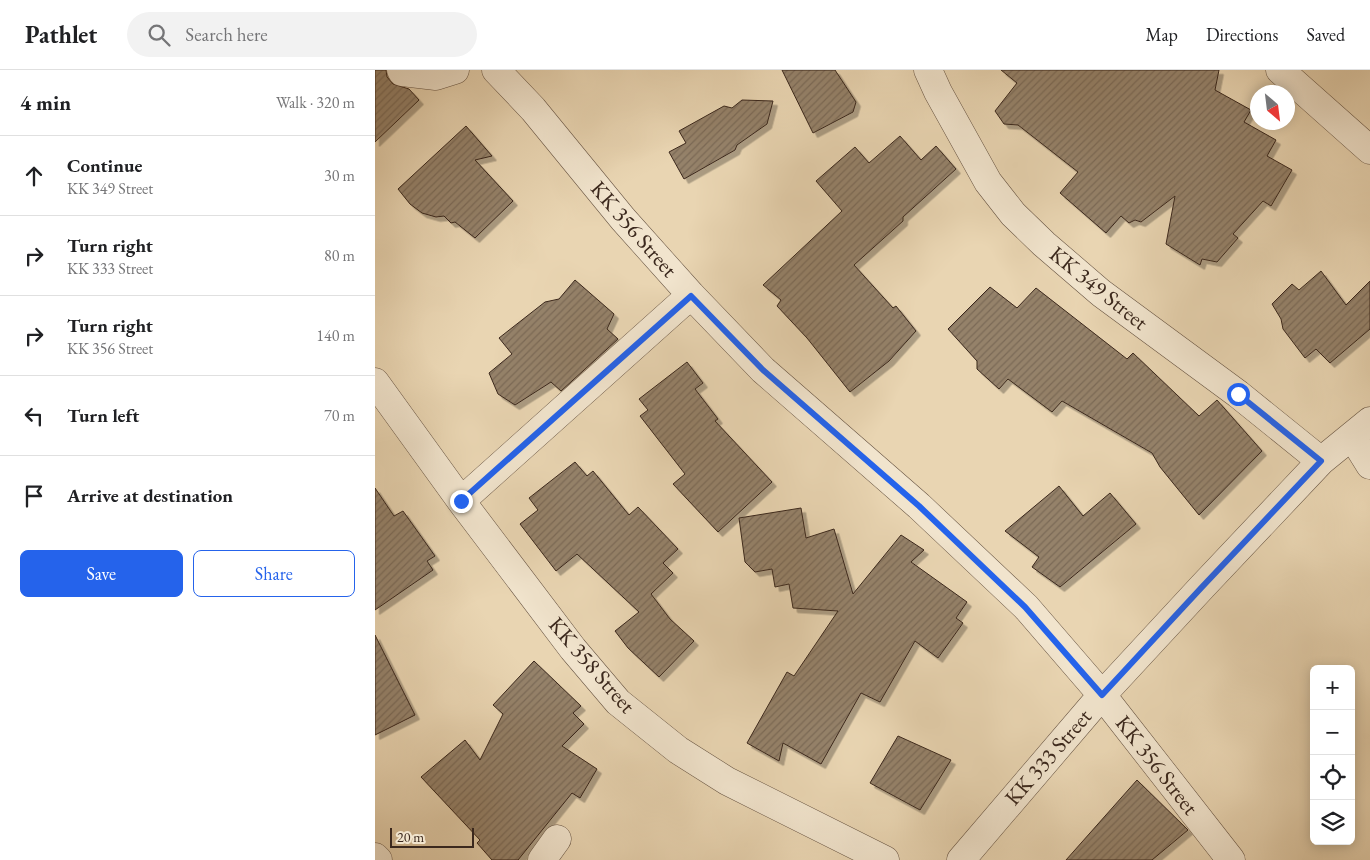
<!DOCTYPE html>
<meta charset="utf-8">
<style>
:root{--surface:#fff;--page:#f2f2f2;--text:#202124;--muted:#757577;--line:#e0e0e0;--accent:#2563eb}
body{margin:0;font-family:"EB Garamond",serif;background:var(--page);color:var(--text)}
.controls{position:absolute;right:15px;bottom:15px;display:grid;overflow:hidden;border-radius:8px;box-shadow:0 2px 12px #0003}
.controls button{width:45px;height:45px;display:grid;place-items:center;padding:0;border:0;border-bottom:1px solid var(--line);background:var(--surface);color:var(--text);font:25px sans-serif}
.compass{position:absolute;left:875px;top:15px;width:45px;height:45px;border-radius:50%;background:var(--surface);box-shadow:0 2px 12px #0003;rotate:152deg}
.scale{position:absolute;left:15px;bottom:12px;width:84px;box-sizing:border-box;padding-left:5px;border:2px solid #3b281d;border-top:0;font-size:14px;line-height:18px;white-space:nowrap;color:#3b281d;-webkit-text-stroke:4px #f1e4cd;paint-order:stroke}
.stop{position:absolute;width:15px;height:15px;margin:-11px;border:4px solid #2563eb;border-radius:50%;background:#fff}
.stop.end{background:#2563eb;border-color:#fff;box-shadow:0 1px 5px #0008}
.list{margin:0;padding:0;list-style:none}
h2{display:flex;justify-content:space-between;align-items:center;height:65px;margin:0;padding:0 20px;font-size:21px}
h2 small{font-size:16px;font-weight:400;color:var(--muted)}
.list li{display:grid;grid-template-columns:32px 1fr auto;gap:15px;align-items:center;box-sizing:border-box;height:80px;padding:0 20px;border-top:1px solid var(--line)}
.list b{display:block;font-size:19px;white-space:nowrap}
.list p{margin:0;font-size:16px;white-space:nowrap;color:var(--muted)}
.list em{font-size:16px;font-style:normal;color:var(--muted)}
.actions{display:flex;gap:10px;padding:15px 20px}
.actions a{flex:1;padding:11px 0;border:1px solid var(--accent);border-radius:8px;text-align:center;font-size:18px;color:var(--accent)}
.actions .main{background:var(--accent);color:#fff}
.icon{flex:none;width:28px;height:28px;fill:none;stroke:currentColor;stroke-width:2;stroke-linecap:round;stroke-linejoin:round}
.map{position:relative;flex:none;width:995px;height:790px;overflow:hidden}
header{display:flex;align-items:center;gap:30px;box-sizing:border-box;height:70px;padding:0 25px;background:var(--surface);border-bottom:1px solid var(--line)}
header strong{font-size:24px}
nav{display:flex;gap:28px;margin-inline-start:auto;font-size:18px}
.search{width:350px;height:45px;background:var(--page);display:flex;align-items:center;gap:12px;box-sizing:border-box;padding:0 18px;border-radius:28px;color:var(--muted);font-size:19px}
main{display:flex}
aside{flex:1;background:var(--surface)}
.map>svg:first-child{display:block}
.building{fill:url(#building-hatch);stroke:#3b281d;filter:url(#shadow)}
.lines{fill:none;stroke-linecap:round;stroke-linejoin:round}
.minor-casing{stroke:#665342;stroke-width:29}
.minor{stroke:#f1e4cd;stroke-width:28}
.route{stroke:#2563eb;stroke-width:6}
.labels{text-anchor:middle;dominant-baseline:central;stroke-width:4.5;stroke-linejoin:round;paint-order:stroke}
.street-label{font-size:22px;fill:#3b281d;stroke:#f1e4cd}
</style>
<header>
<strong>Pathlet</strong>
<div class="search"><svg class="icon" aria-label="search" viewBox="0 0 24 24"><circle cx="10" cy="10" r="6"/><path d="M15 15l6 6"/></svg>Search here</div>
<nav><a>Map</a><a>Directions</a><a>Saved</a></nav>
</header>
<main>
<aside>
<h2>4 min<small>Walk · 320 m</small></h2>
<ul class="list">
<li><svg class="icon" aria-label="ahead" viewBox="0 0 24 24"><path d="M12 20V5M6 11l6-6 6 6"/></svg><div><b>Continue</b><p>KK 349 Street</p></div><em>30 m</em></li>
<li><svg class="icon" aria-label="right" viewBox="0 0 24 24"><path d="M7 20v-9h11M14 6l5 5-5 5"/></svg><div><b>Turn right</b><p>KK 333 Street</p></div><em>80 m</em></li>
<li><svg class="icon" aria-label="right" viewBox="0 0 24 24"><path d="M7 20v-9h11M14 6l5 5-5 5"/></svg><div><b>Turn right</b><p>KK 356 Street</p></div><em>140 m</em></li>
<li><svg class="icon" aria-label="left" viewBox="0 0 24 24"><path d="M17 20v-9H6M10 6l-5 5 5 5"/></svg><div><b>Turn left</b></div><em>70 m</em></li>
<li><svg class="icon" aria-label="arrive" viewBox="0 0 24 24"><path d="M6 21V4h12l-3 4 3 4H6"/></svg><div><b>Arrive at destination</b></div></li>
</ul>
<div class="actions"><a class="main">Save</a><a>Share</a></div>
</aside>
<div class="map">
<svg width="995" height="790" viewBox="0 0 995 790">
<defs>
<pattern id="building-hatch" width="6" height="6" patternUnits="userSpaceOnUse" patternTransform="scale(1.25)"><rect width="6" height="6" fill="#95826a"/><path d="M-1 1l2-2M0 6l6-6M5 7l2-2" fill="none" stroke="#7b6a57"/></pattern>
<filter id="shadow"><feDropShadow dx="4.5" dy="4.5" stdDeviation="0" flood-color="#0004"/></filter>
</defs>
<rect width="100%" height="100%" fill="#e9d5b2"/>
<filter id="stains"><feTurbulence type="fractalNoise" baseFrequency=".004" numOctaves="4"/><feColorMatrix values="0 0 0 0 .2 0 0 0 0 .09 0 0 0 0 .02 0 0 0 .5 -.17"/></filter>
<radialGradient id="worn" r=".72"><stop offset=".6" stop-color="#630" stop-opacity="0"/><stop offset="1" stop-color="#630" stop-opacity=".3"/></radialGradient>
<path class="building" d="M 0,0 L 11,0 L 12,7 L 18,14 L 34,19 L 44,30 L 0,72 Z
M 407,0 L 460,0 L 481,32 L 478,42 L 438,63 Z
M 626,0 L 844,0 L 840,20 L 876,40 L 869,52 L 901,70 L 892,86 L 917,100 L 896,136 L 888,131 L 858,164 L 863,168 L 842,192 L 827,189 L 825,195 L 791,174 L 800,126 L 766,152 L 760,150 L 754,153 L 746,146 L 731,163 L 685,123 L 703,102 L 643,55 L 629,54 L 620,41 L 642,13 Z
M 367,30 L 398,31 L 392,54 L 362,75 L 360,80 L 309,109 L 294,82 L 311,73 L 304,61 L 349,36 L 357,38 Z
M 91,56 L 117,86 L 100,90 L 138,131 L 100,168 L 80,152 L 76,153 L 69,146 L 61,147 L 47,143 L 35,134 L 23,119 Z
M 525,66 L 546,90 L 561,76 L 581,99 L 528,147 L 528,151 L 479,195 L 518,238 L 521,236 L 541,261 L 514,291 L 475,322 L 432,268 L 402,236 L 406,230 L 388,215 L 467,141 L 441,111 L 480,77 L 494,93 Z
M 946,201 L 971,235 L 995,211 L 995,259 L 955,293 L 941,279 L 930,288 L 908,259 L 906,249 L 897,234 L 917,214 L 924,220 Z
M 200,210 L 239,244 L 232,259 L 243,269 L 186,321 L 176,312 L 140,335 L 123,324 L 114,303 L 137,284 L 124,268 L 170,232 L 184,229 Z
M 615,217 L 642,238 L 661,218 L 752,289 L 758,283 L 824,346 L 842,330 L 887,381 L 824,445 L 785,397 L 777,383 L 687,331 L 677,342 L 633,309 L 624,319 L 602,299 L 602,291 L 573,259 Z
M 312,292 L 328,313 L 320,319 L 343,349 L 340,351 L 397,412 L 343,462 L 298,414 L 310,404 L 265,346 L 273,340 L 264,329 Z
M 200,392 L 212,406 L 218,401 L 254,445 L 263,437 L 303,479 L 288,493 L 298,503 L 276,524 L 295,549 L 319,571 L 284,607 L 253,578 L 240,561 L 264,542 L 202,484 L 181,501 L 145,454 L 163,440 L 154,428 Z
M 684,416 L 708,446 L 735,423 L 761,454 L 685,517 L 657,497 L 664,487 L 630,461 Z
M 0,418 L 19,446 L 28,441 L 60,486 L 52,491 L 58,500 L 0,540 Z
M 426,438 L 431,468 L 459,459 L 478,524 L 526,465 L 549,480 L 536,492 L 592,532 L 581,548 L 588,553 L 563,588 L 540,571 L 505,632 L 486,623 L 446,694 L 408,673 L 404,691 L 372,673 L 412,602 L 419,606 L 463,541 L 418,538 L 414,514 L 400,517 L 397,499 L 380,502 L 370,492 L 364,448 Z
M 0,565 L 40,645 L 0,665 Z
M 159,591 L 206,636 L 198,643 L 209,654 L 187,676 L 222,699 L 205,728 L 197,723 L 143,790 L 117,790 L 102,773 L 105,770 L 46,707 L 90,670 L 105,690 L 128,644 L 118,635 Z
M 523,666 L 576,690 L 545,740 L 495,713 Z
M 762,710 L 813,760 L 777,790 L 691,790 Z"/>
<g class="lines">
<defs>
<path id="minor" d="M 26,0 L 27,2 L 61,6 L 80,0
M 121,0 L 158,39 L 248,149 L 316,225 L 388,300 L 544,436 L 651,537 L 727,625 L 856,790
M 553,0 L 563,22 L 613,112 L 638,144 L 669,174 L 726,223 L 863,324 L 946,391
M 905,0 L 995,80
M 0,312 L 86,431 L 198,579 L 243,632 L 303,680 L 352,711 L 510,790
M 977,366 L 995,395
M 86,431 L 316,225
M 0,787 L 3,790
M 167,790 L 182,769
M 586,790 L 727,625 L 827,517 L 946,391 L 995,351"/>
</defs>
<use href="#minor" class="minor-casing"/>
<use href="#minor" class="minor"/>
</g>
<g class="lines">
<path class="route" d="M 86,431 L 316,226 L 388,300 L 544,436 L 650,537 L 727,625 L 827,517 L 946,391 L 863,324"/>
</g>
<g class="labels">
<g class="street-label">
<text transform="translate(259 159) rotate(49)">KK 356 Street</text>
<text transform="translate(724 218) rotate(39)">KK 349 Street</text>
<text transform="translate(217 595) rotate(49)">KK 358 Street</text>
<text transform="translate(673 687) rotate(-49)">KK 333 Street</text>
<text transform="translate(782 695) rotate(52)">KK 356 Street</text>
</g>
</g>
<rect width="100%" height="100%" filter="url(#stains)"/>
<rect width="100%" height="100%" fill="url(#worn)"/>
</svg>
<div class="controls">
<button>+</button>
<button>−</button>
<button><svg class="icon" aria-label="locate" viewBox="0 0 24 24"><circle cx="12" cy="12" r="6"/><path d="M12 2v4M12 18v4M2 12h4M18 12h4"/></svg></button>
<button><svg class="icon" aria-label="layers" viewBox="0 0 24 24"><path d="M12 4l9 5-9 5-9-5zM3 14l9 5 9-5"/></svg></button>
</div>
<svg class="compass" viewBox="-18 -18 36 36"><path d="M0-13l5 13h-10z" fill="#e53935"/><path d="M0 13l5-13h-10z" fill="#757577"/></svg>
<div class="scale">20 m</div>
<div class="stop" style="left:863px;top:324px"></div>
<div class="stop end" style="left:86px;top:431px"></div>
</div>
</main>
